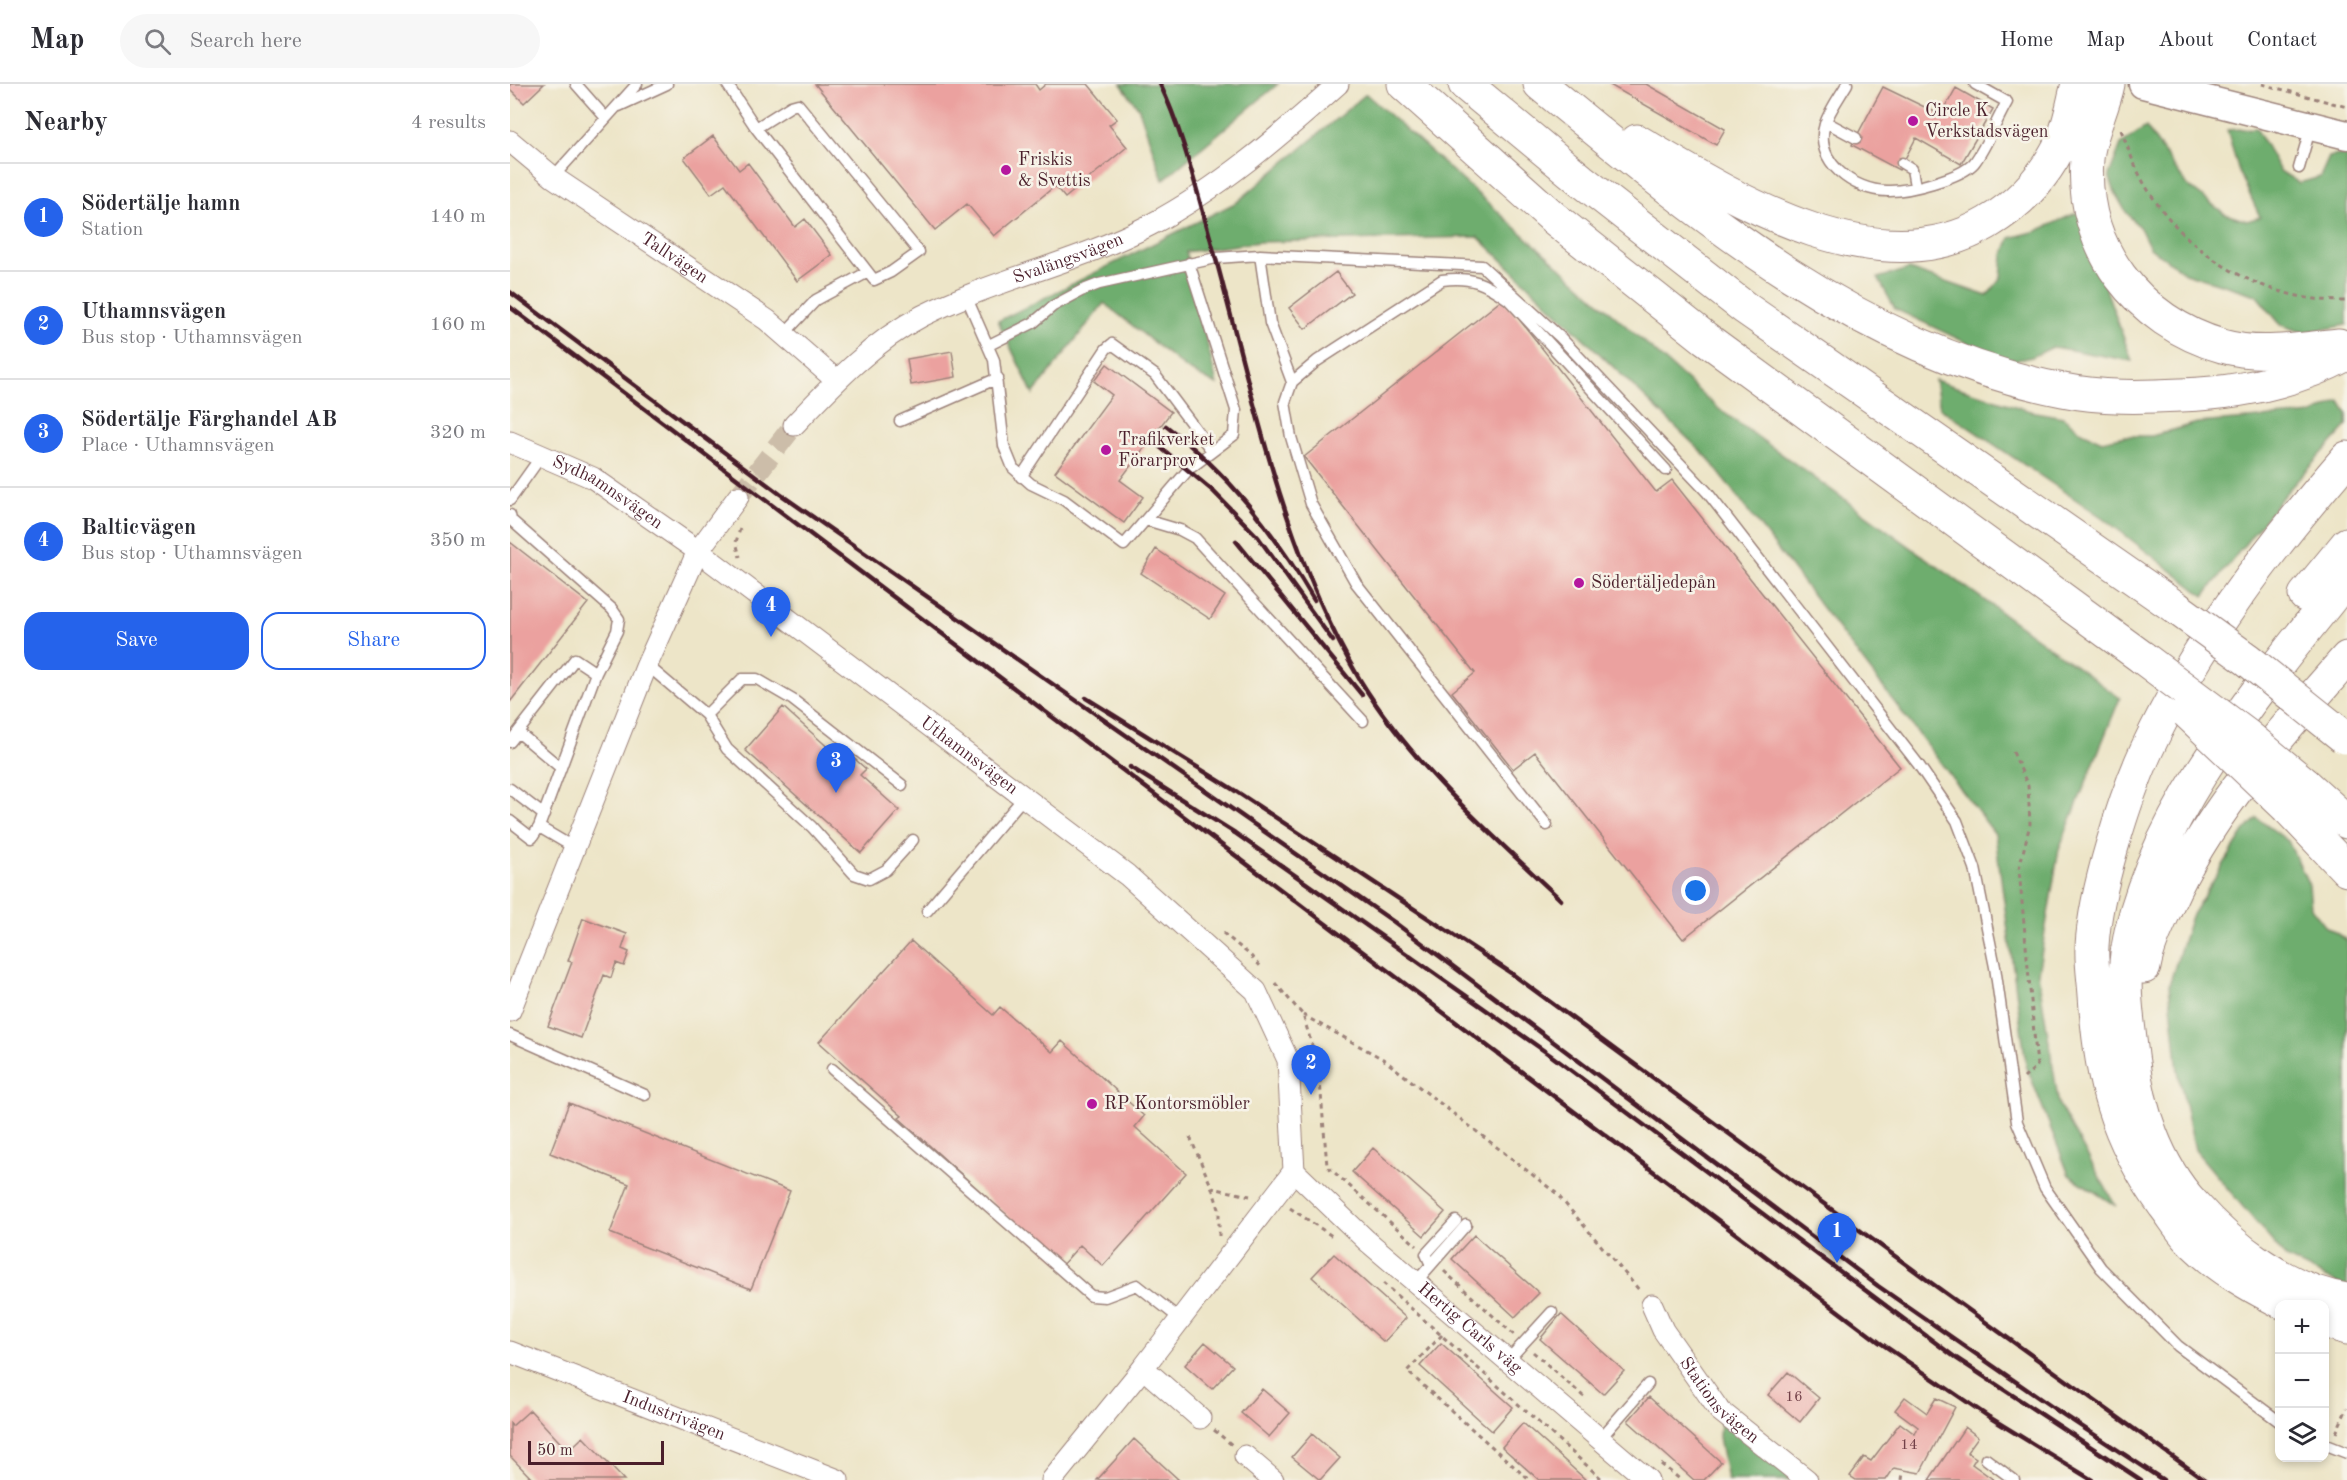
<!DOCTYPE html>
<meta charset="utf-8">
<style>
:root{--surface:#fff;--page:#f7f7f7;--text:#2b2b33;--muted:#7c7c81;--line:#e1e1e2;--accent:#2563eb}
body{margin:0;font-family:"Old Standard TT",serif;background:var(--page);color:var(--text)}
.controls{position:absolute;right:18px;bottom:18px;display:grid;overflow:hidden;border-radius:12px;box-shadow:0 3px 9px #0003}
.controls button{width:54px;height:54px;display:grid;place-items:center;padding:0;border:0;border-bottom:2px solid var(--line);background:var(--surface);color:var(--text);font:30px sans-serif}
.scale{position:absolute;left:18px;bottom:15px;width:136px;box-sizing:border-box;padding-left:6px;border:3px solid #4a1f2b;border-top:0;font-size:16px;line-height:21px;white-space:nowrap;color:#4a1f2b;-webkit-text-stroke:4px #f7f3e8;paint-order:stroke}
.you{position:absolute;left:1186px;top:807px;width:21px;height:21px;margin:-15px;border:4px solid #fff;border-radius:50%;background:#1a73e8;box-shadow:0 0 0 9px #1a73e833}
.badge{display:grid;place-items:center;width:39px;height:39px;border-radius:50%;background:var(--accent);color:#fff;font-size:20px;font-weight:700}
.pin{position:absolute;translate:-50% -50px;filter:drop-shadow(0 2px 3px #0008)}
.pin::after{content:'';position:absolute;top:32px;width:21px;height:18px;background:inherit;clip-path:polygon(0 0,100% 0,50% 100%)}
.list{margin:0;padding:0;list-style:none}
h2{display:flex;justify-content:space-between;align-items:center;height:78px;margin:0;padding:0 24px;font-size:26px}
h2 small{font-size:20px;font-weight:400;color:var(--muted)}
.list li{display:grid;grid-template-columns:39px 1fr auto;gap:18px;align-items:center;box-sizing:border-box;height:108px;padding:0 24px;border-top:2px solid var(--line)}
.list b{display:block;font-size:22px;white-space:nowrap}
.list p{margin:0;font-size:20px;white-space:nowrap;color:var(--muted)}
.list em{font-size:20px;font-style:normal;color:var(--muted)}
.actions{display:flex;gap:12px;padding:18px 24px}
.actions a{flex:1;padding:14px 0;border:2px solid var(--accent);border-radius:18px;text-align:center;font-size:21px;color:var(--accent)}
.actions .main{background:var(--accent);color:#fff}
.icon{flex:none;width:33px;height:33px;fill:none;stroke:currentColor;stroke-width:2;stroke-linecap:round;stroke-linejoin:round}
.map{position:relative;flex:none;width:1837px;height:1396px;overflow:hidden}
header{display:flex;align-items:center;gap:36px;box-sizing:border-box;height:84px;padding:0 30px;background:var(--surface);border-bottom:2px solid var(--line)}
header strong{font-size:28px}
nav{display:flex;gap:33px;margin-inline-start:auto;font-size:21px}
.search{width:420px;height:54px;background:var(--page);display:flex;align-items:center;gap:15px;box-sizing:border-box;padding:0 21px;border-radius:33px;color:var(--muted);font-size:22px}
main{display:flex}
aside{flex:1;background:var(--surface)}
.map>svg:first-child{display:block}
.forest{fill:#6ead6e;stroke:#5c664c;stroke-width:1.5}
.building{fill:#eba19f}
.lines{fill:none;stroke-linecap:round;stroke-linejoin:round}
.street-tunnel{stroke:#ccbda9;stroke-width:21;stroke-dasharray:21 10;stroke-linecap:butt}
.lane-casing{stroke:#9c827a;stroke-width:13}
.street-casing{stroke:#9c827a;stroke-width:23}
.secondary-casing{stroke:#9c827a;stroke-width:31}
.highway-casing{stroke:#9c827a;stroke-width:35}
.path{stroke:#9c827a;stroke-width:3;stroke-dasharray:4.5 4.5;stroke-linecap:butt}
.lane{stroke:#fff;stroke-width:10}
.street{stroke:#fff;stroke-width:21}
.secondary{stroke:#fff;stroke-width:28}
.highway{stroke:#fff;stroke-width:33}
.rail{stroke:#4a1f2b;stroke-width:4.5}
.highway-bridge-casing{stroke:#9c827a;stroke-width:35;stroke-linecap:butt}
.highway-bridge{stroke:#fff;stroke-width:33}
.poi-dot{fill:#b5179e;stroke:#f7f3e8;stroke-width:2}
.labels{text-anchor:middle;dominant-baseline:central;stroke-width:5;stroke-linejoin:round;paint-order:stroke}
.number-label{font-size:15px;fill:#724048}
.poi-label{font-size:18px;fill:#4a1f2b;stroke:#f7f3e8;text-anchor:start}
.street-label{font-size:18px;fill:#4a1f2b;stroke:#f7f3e8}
</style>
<header>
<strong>Map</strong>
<div class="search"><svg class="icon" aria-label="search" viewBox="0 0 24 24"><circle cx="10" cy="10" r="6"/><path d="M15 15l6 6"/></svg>Search here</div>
<nav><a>Home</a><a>Map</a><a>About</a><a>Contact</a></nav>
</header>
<main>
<aside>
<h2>Nearby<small>4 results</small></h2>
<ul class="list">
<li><span class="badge">1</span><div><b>Södertälje hamn</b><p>Station</p></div><em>140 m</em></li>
<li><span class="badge">2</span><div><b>Uthamnsvägen</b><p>Bus stop · Uthamnsvägen</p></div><em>160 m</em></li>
<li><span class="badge">3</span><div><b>Södertälje Färghandel AB</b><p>Place · Uthamnsvägen</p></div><em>320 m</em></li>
<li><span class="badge">4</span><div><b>Balticvägen</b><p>Bus stop · Uthamnsvägen</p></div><em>350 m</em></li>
</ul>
<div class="actions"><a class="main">Save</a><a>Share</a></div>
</aside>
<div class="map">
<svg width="1837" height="1396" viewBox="0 0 1837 1396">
<rect width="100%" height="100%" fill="#f7f3e8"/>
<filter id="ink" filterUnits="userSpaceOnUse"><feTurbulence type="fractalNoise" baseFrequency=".0167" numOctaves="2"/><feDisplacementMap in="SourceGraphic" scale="12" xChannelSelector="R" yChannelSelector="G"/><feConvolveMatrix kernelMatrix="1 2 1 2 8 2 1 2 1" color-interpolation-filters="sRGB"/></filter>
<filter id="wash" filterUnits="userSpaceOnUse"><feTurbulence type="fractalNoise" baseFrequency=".008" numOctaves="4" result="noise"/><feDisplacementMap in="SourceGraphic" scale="24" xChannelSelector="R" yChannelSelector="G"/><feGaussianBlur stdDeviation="1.35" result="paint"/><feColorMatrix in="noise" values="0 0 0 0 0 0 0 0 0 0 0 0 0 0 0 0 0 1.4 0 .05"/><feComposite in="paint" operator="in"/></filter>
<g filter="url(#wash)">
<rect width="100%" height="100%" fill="#ede5c8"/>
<path class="forest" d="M 611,0 L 768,0 L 653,96 L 629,25 Z
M 856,10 L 1209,325 L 1610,614 L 1549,765 L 1528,889 L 1549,1021 L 1606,1122 L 1559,1091 L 1516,981 L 1485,750 L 1197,373 L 968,153 L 749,158 L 676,168 L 707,301 L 677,285 L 594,219 L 523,310 L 488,237 L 727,118 Z
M 1636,43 L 1676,100 L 1715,130 L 1737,137 L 1750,133 L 1728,85 L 1717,46 L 1746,44 L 1770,87 L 1789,99 L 1810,93 L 1819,73 L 1833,70 L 1837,73 L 1837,241 L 1794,249 L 1771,241 L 1746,211 L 1675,189 L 1640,164 L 1630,144 L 1616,128 L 1605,109 L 1599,91 L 1611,60 Z
M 1568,128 L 1622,277 L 1543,263 L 1522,273 L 1497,278 L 1385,225 L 1368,194 L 1399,185 L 1477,212 L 1491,194 L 1493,171 L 1500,154 L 1527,147 Z
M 1425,296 L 1520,327 L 1553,333 L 1572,348 L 1592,357 L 1615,352 L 1642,352 L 1687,339 L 1803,330 L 1830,317 L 1837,329 L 1837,342 L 1774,411 L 1694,512 L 1593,434 L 1430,324 Z
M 1747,734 L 1778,757 L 1799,801 L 1801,824 L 1815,842 L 1837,856 L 1837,1204 L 1776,1174 L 1685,1066 L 1668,988 L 1659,901 L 1681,832 L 1734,748 Z
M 1210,1336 L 1282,1396 L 1217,1396 L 1209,1353 Z"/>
<g id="blocks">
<path class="building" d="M 0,0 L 34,0 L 14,19 L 0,5 Z
M 305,0 L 525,0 L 529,6 L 536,0 L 578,0 L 607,35 L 599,41 L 617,63 L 555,114 L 545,102 L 484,152 L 457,120 L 425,146 Z
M 1098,0 L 1136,0 L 1215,45 L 1206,61 Z
M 1373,3 L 1431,31 L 1446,4 L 1483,25 L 1451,80 L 1406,54 L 1389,86 L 1342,61 Z
M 203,52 L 229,86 L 238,79 L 285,143 L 295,135 L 322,171 L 287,197 L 215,100 L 201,110 L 174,74 Z
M 826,188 L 842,209 L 795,245 L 779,224 Z
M 993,215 L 1146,408 L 1162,396 L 1390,683 L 1173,855 L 1025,668 L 1003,685 L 942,608 L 965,589 L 794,373 Z
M 442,267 L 446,293 L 401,301 L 397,275 Z
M 597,280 L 661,328 L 610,396 L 633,413 L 614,439 L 545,388 L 602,311 L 584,297 Z
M 0,458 L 78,519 L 0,618 Z
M 646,465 L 715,512 L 700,535 L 631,489 Z
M 273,623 L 322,667 L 328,660 L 356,685 L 350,691 L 389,726 L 351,769 L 235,666 Z
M 73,834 L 117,850 L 112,865 L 119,868 L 114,882 L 106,879 L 101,894 L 94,891 L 71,954 L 38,942 L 62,878 L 58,877 Z
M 401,857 L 483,931 L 490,923 L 542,968 L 552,957 L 634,1032 L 625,1043 L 676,1089 L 593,1182 L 570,1161 L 552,1181 L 389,1034 L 392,1032 L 309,958 Z
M 59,1019 L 280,1107 L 241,1205 L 100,1149 L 119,1100 L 40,1069 Z
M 863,1064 L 935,1128 L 914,1152 L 842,1088 Z
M 964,1151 L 1029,1209 L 1005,1233 L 942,1175 Z
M 824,1170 L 896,1234 L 874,1258 L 802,1193 Z
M 1051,1230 L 1114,1287 L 1093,1310 L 1030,1255 Z
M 695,1258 L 723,1282 L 702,1305 L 675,1281 Z
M 931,1259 L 1003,1323 L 982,1347 L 910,1282 Z
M 1278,1288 L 1309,1314 L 1290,1338 L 1258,1311 Z
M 752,1305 L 780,1329 L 759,1353 L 731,1329 Z
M 1139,1313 L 1211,1378 L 1194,1396 L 1184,1396 L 1118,1337 Z
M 1395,1313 L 1417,1329 L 1426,1314 L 1445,1323 L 1410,1389 L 1384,1384 L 1376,1396 L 1346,1396 L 1340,1392 L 1354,1373 L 1361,1377 L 1390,1339 L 1405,1350 L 1408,1343 L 1385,1326 Z
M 20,1326 L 58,1367 L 73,1353 L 114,1396 L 23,1396 L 0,1372 L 0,1339 L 2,1342 Z
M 1013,1339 L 1076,1396 L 1029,1396 L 992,1363 Z
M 1455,1343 L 1468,1353 L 1457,1368 L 1466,1374 L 1462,1380 L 1484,1396 L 1419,1396 Z
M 802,1350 L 830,1374 L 810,1396 L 782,1373 Z
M 624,1355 L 669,1396 L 587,1396 Z"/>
</g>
</g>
<g filter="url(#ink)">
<use href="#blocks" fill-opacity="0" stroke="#9c827a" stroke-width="1.5"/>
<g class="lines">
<path class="street-tunnel" d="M 228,413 L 284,341"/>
<defs>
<path id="lane" d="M 66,0 L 95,33
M 217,0 L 246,44 L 364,196 L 381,188 L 409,168 L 288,20 L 281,22 L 246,44
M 1337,0 C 1330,12 1319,27 1315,40 C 1303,77 1344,107 1377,107 C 1397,108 1451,94 1464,79 C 1477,62 1486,37 1497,18 L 1465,0
M 109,22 L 157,0
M 1316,38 L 1346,54
M 1392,79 L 1402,85 L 1405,102
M 1789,84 L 1801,42
M 43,93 L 127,0
M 750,171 L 760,239 L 782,298
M 456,212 L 484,276 L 494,362 L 503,384 L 521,400 L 554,416 L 614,461 L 679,385 L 724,351 L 726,326 L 679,179
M 274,250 L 306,216 L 358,188
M 479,261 L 523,239 L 543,222 L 571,207 L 589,200 L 706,174 L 750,171 L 972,182 L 1050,253 L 1197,408 L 1408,680 L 1447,737 L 1465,784 L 1485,883 L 1507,1038 L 1535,1104 L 1591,1184 L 1668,1262 L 1770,1338
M 390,337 L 488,294
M 511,393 L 596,265 L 602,260 L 645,291 L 702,367
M 0,416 L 32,371
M 0,431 L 1,436 L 102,525 L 109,535 L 107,547 L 86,589 L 29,743 L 63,763
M 636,436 L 670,446 L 685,454 L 853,637
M 137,581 L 196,631 L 232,595 L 247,595 L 283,616 L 392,701
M 196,631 L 217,665 L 302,743 L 344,790 L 359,795 L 376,786 L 403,756
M 0,658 L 8,648
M 51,684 L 8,648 L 65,575 L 86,589
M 0,705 L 34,731
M 0,737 L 22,754 L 29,743
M 1037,741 L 846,499 L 801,420 L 781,353 L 775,318 L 782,298 L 807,277 L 932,196 C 961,192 975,199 999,216 L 1156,386
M 417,827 L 514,713
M 0,951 L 135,1011
M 322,985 L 581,1212 L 595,1213 L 627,1201 L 670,1235
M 921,1181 L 916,1170 L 946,1137
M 906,1198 L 956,1141
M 998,1276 L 1042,1228
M 1090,1355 L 1138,1300
M 1814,1360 L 1837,1369
M 1476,1375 L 1504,1396"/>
<g id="street">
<path id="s1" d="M 0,57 L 43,93 L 257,236 L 326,296"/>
<path id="s2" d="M 284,341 C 322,301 362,258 412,232 C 485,195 567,179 640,141 C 710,104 770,52 828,0"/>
<path id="s3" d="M 0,358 L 83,394 L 188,467 L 617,791 L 746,907 L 778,976 L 784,1087 L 633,1284 L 542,1396"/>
<path d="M 0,927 L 136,583 L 188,467 L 228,413"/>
<path id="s4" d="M 784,1087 L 856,1156 L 1138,1396"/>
<path id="s5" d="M 1142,1221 L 1153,1246 L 1209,1326 L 1297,1396"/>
<path id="s6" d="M 0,1268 L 328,1396"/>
<path d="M 633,1284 L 690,1334"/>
<path d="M 735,1372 L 763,1396"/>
</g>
<path id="secondary" d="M 1633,0 L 1837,51"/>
<path id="highway" d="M 894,0 L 1045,135 L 1195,254 L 1633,574
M 955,0 L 1071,96 L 1235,224 L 1665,523
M 1030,0 C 1184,127 1351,268 1553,306 C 1591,314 1632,313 1671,311 C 1727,309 1787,297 1837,270
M 1598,0 C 1593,25 1579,50 1577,75 C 1570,163 1628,238 1712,262 C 1750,273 1790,265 1829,261
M 1127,57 C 1223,114 1367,204 1477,139 C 1511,119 1535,93 1552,57 C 1560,40 1563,18 1568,0
M 1837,494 C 1754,598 1638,733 1617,869 C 1612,904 1618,937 1622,972 C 1628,1024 1647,1081 1683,1120 C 1722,1164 1777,1207 1837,1216
M 1795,511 L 1837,460
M 1795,700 L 1837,738
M 1777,723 L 1837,786
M 1634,883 C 1638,860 1648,841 1658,819 C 1700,725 1770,651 1837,574
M 1776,1220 C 1741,1202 1706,1183 1678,1153 C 1669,1143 1662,1131 1654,1121 C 1605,1053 1590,994 1585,911 C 1584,895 1581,878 1582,862 C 1585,808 1614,715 1637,665 C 1687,558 1760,463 1837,374
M 1814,1237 L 1837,1244"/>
</defs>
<use href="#lane" class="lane-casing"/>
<use href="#street" class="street-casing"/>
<use href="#secondary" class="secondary-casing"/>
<use href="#highway" class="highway-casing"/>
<path class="path" d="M 1752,0 L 1837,23
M 1611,46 C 1618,64 1625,84 1635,101 C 1677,172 1754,218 1837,217
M 230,445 L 226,458 L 230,473
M 1503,668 L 1518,702 L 1520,740 L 1509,785 L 1527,982 L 1514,994
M 713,849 L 740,871 L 753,885
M 765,899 L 793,931 L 809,985 L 817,1082 L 907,1162
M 793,931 L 873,975 L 1046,1109 L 1130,1207
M 680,1053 L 702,1104 L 740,1112
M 702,1104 L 709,1125 L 709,1152
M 780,1124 L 822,1152
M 934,1187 L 1004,1251
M 873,1199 L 1093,1396
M 932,1251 L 897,1287 L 1019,1396
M 1023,1268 L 1074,1313
M 704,1346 L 722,1361
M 1826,1349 L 1837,1324
M 1151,1380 L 1171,1396
M 1392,1396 L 1393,1388"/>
<use href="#lane" class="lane"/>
<use href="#street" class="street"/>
<use href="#secondary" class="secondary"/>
<use href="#highway" class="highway"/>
<path class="rail" d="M 650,0 C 672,46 684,97 698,146 C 740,295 770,462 850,596 C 902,681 979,748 1051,816
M 0,208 L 270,410 L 884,838 L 1368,1202 L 1545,1325 L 1653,1396
M 0,223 L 1369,1258 L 1479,1333 L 1582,1396
M 656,342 C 719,389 764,448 804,516
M 644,358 L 703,407 L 748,453 L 823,557
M 726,457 L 852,611
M 576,614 L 724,706 L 1001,889 L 1420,1198 L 1695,1396
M 620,683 L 725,749 L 1043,973 L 1446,1274 L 1631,1396"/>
<defs>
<path id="highway-bridge" d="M 1665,523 L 1738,576 L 1834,653
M 1633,574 L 1736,651 L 1795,700
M 1677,628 L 1777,723"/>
</defs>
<use href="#highway-bridge" class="highway-bridge-casing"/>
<use href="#highway-bridge" class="highway-bridge"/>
</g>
</g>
<g class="poi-dot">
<circle cx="1403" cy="37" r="6"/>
<circle cx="496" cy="86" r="6"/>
<circle cx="596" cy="366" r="6"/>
<circle cx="1069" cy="499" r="6"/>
<circle cx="582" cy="1020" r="6"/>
</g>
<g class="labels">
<g class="number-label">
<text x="1284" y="1313">16</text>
<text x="1399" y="1361">14</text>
</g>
<g class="poi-label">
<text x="1415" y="27">Circle K<tspan x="1415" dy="21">Verkstadsvägen</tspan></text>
<text x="508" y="76">Friskis<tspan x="508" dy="21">&amp; Svettis</tspan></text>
<text x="608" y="356">Trafikverket<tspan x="608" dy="21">Förarprov</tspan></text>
<text x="1081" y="499">Södertäljedepån</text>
<text x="594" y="1020">RP Kontorsmöbler</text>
</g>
<g class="street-label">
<text stroke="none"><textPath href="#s1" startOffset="202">Tallvägen</textPath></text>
<text stroke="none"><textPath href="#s2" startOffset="326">Svalängsvägen</textPath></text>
<text stroke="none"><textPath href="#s3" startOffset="110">Sydhamnsvägen</textPath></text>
<text stroke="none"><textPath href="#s3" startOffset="558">Uthamnsvägen</textPath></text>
<text stroke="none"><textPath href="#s4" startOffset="236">Hertig Carls väg</textPath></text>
<text stroke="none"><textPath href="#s5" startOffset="118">Stationsvägen</textPath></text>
<text stroke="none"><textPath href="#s6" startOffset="176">Industrivägen</textPath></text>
</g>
</g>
</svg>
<div class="controls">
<button>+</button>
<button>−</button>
<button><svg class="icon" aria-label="layers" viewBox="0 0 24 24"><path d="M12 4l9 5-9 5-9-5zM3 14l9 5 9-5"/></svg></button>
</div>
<div class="scale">50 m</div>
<div class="you"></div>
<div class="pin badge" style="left:1327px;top:1179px">1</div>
<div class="pin badge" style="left:801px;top:1011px">2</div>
<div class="pin badge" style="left:326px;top:709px">3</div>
<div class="pin badge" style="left:261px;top:553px">4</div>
</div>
</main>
